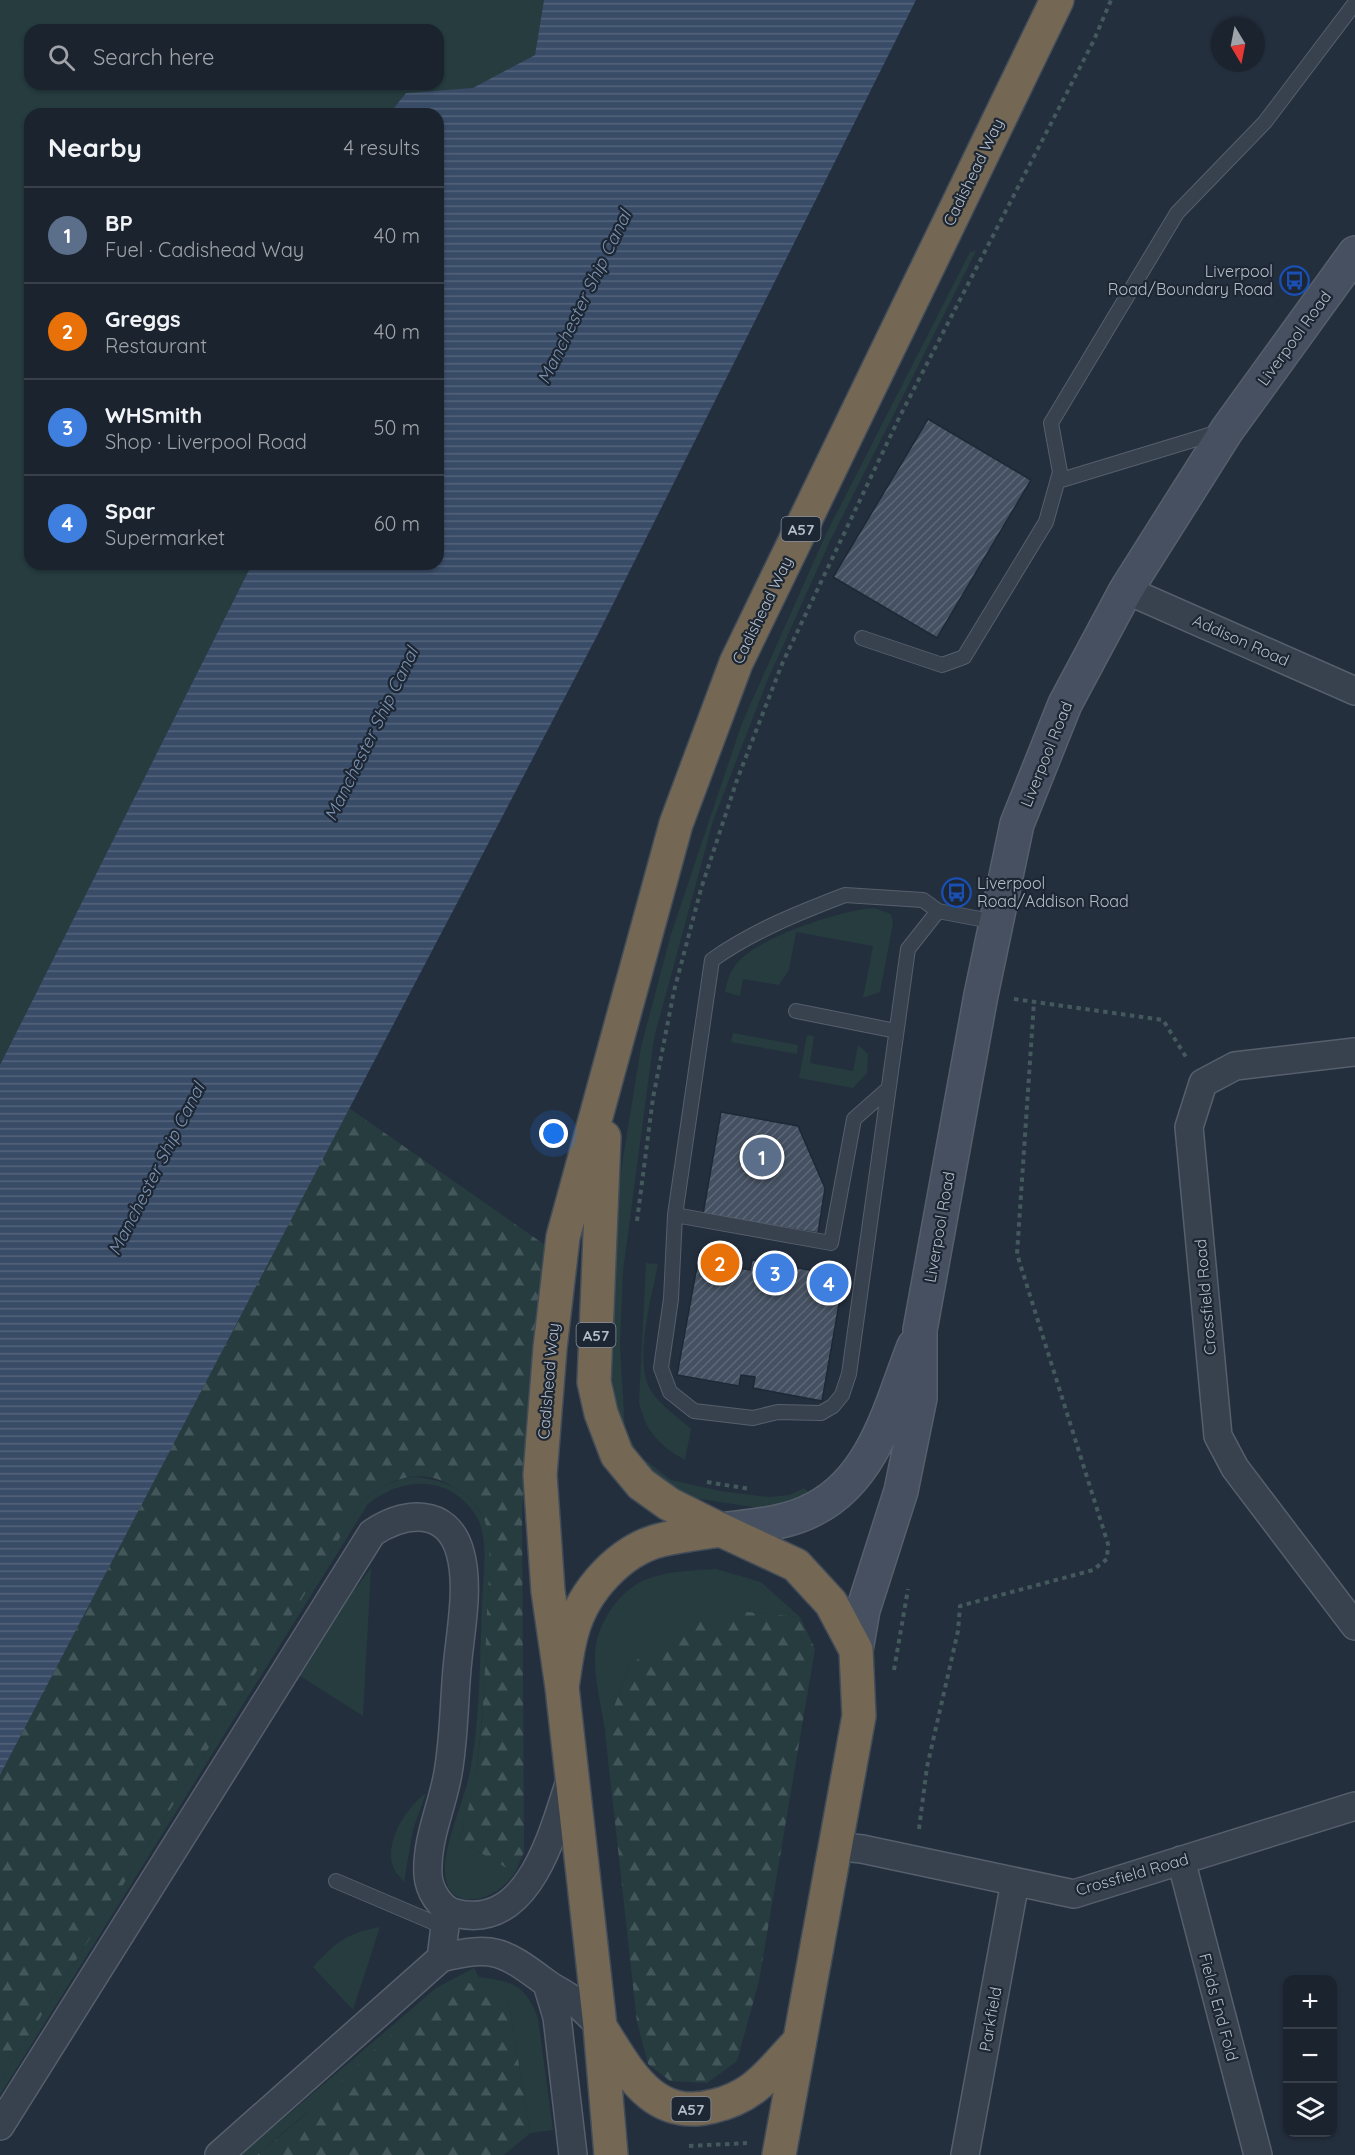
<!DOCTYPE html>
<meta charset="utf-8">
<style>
:root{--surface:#1b232e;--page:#282f3a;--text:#f1f3f6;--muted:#a0a4aa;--line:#39404a;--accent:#8c9099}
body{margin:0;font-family:Quicksand,sans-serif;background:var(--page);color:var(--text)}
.controls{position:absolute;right:18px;bottom:18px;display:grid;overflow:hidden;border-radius:12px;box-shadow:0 2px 4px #0004}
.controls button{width:54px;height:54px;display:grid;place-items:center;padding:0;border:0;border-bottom:2px solid var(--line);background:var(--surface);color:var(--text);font:30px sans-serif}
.compass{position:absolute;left:1211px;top:18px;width:54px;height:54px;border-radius:50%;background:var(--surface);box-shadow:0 2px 4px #0004;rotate:170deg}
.you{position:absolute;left:554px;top:1134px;width:21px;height:21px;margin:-15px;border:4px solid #fff;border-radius:50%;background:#1a73e8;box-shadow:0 0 0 9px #1a73e833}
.badge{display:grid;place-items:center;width:39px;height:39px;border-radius:50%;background:var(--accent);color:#fff;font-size:20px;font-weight:700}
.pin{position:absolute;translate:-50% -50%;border:3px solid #fff;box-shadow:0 2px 6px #0006}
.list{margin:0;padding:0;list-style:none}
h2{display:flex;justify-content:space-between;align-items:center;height:78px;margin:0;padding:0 24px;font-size:26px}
h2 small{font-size:20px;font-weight:400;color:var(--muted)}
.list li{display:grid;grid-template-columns:39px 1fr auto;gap:18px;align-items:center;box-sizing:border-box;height:96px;padding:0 24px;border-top:2px solid var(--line)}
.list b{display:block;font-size:22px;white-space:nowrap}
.list p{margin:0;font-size:20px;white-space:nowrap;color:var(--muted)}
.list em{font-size:20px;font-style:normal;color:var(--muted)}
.icon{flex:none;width:33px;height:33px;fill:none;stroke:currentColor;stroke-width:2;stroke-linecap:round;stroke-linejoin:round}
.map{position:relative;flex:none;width:1355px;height:2155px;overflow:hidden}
.search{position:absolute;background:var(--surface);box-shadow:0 2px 4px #0004;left:24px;top:24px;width:420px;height:66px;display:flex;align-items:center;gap:15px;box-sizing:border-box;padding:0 21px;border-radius:18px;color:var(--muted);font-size:22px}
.panel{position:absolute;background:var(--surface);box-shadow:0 2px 4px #0004;left:24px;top:108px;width:420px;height:462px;border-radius:18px}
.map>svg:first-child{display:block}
.green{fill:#263c3f;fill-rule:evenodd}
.forest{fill:url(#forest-firs)}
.water{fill:url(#water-rules)}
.building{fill:url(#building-hatch);stroke:#1f2835;stroke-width:1.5}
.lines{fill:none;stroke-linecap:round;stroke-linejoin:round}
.lane-casing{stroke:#565f6c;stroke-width:16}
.street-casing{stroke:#565f6c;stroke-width:30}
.secondary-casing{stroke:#565f6c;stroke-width:36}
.highway-casing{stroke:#434c59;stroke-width:36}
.path{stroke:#44595c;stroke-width:4;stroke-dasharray:4.5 4.5;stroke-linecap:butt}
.lane{stroke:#38414e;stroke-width:14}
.street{stroke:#38414e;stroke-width:27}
.secondary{stroke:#465061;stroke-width:33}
.highway{stroke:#746855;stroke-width:33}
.labels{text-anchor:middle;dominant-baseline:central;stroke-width:4.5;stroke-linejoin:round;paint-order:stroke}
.shield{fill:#1d2633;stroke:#878f9c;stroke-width:1.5}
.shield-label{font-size:15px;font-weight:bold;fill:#b4bcc9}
.street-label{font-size:16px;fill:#b4bcc9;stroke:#1d2633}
.poi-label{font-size:16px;fill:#b4bcc9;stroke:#1d2633;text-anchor:end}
.water-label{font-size:18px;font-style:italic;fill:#7c92b1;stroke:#1d2633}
</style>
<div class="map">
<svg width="1355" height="2155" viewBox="0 0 1355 2155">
<defs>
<pattern id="forest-firs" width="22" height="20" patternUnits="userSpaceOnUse" patternTransform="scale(1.5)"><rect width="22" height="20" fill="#263c3f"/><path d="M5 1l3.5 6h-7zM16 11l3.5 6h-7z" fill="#435659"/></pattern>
<pattern id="water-rules" width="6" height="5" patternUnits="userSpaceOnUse" patternTransform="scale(1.5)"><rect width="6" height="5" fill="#394c67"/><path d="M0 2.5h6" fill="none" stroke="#53647b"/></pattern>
<pattern id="building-hatch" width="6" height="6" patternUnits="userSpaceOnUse" patternTransform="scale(1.5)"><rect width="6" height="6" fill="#455162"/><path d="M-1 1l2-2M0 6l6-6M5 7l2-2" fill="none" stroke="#5d6877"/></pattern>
</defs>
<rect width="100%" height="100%" fill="#242f3e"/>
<path class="green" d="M 0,0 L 544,0 L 535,55 L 473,89 L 406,93 L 389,114 L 30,114 L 30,564 L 252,564 L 0,1065 ZM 30,30 L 438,30 L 438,84 L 30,84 Z
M 976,251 L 830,541 L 768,679 L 713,821 L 654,1038 L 623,1271 L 620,1345 L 625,1430 L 640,1456 L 671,1480 L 720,1491 L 769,1497 L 789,1495 L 804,1488 L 815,1498 L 773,1510 L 674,1495 L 632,1467 L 605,1393 L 609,1271 L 623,1158 L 641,1047 L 671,934 L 742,723 L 826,534 L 970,252 Z
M 874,908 L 891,914 L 893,923 L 880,992 L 863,998 L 873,946 L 796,932 L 789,970 L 779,985 L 743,979 L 740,996 L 725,992 C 727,980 730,972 737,963 C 759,937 841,910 874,908 Z
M 733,1033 L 798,1045 L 797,1054 L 731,1042 Z
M 807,1035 L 814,1036 L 810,1063 L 853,1071 L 858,1045 L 868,1054 L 867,1073 L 853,1088 L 799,1078 Z
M 646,1263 L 658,1264 C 652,1296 633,1363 651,1391 C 660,1405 679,1418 691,1429 L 685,1460 C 660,1446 645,1431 639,1402 Z
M 416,1477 C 448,1480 475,1494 487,1526 C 494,1546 488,1574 488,1595 C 486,1654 484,1714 476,1774 C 473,1796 465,1819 460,1841 L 515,1873 C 497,1900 448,1916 445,1873 C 443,1847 463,1803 469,1776 C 480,1724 480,1657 482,1603 C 483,1580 487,1554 482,1531 C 479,1513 460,1494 444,1488 C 417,1478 390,1487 368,1504 L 0,2095 L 0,2082 L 363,1501 C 381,1486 394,1479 416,1477 Z
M 371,1568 L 363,1716 L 300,1676 L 352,1593 Z
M 716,1569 L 761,1582 L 800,1617 L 748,1612 L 629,1666 L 605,1731 C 601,1705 594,1679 595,1653 C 597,1622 621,1586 653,1577 C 673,1571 695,1570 716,1569 Z
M 426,1793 L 413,1830 L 404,1882 C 401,1878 395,1872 393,1867 C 384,1841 407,1807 426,1793 Z
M 380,1927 L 353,2010 L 313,1967 C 337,1941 345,1934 380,1927 Z
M 474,1968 L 479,1977 C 513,1982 524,1983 538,2018 L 553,2130 L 530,2133 L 508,1998 L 313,2107 L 257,2155 L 241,2155 L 436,1988 Z"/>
<path class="forest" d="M 349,1108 L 545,1245 L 522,1508 L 524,1852 L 515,1873 L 460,1841 C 465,1819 472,1797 476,1774 C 484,1720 485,1665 487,1611 C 488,1584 492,1555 487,1529 C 483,1506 462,1490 442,1481 C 413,1469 385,1482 363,1501 L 0,2082 L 0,1775 Z
M 748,1612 L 800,1617 L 815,1649 L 759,1981 L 737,2061 L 707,2083 L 670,2081 L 648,2064 L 637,2022 L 605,1731 L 629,1666 L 684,1624 Z
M 468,1983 L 490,1986 L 508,1998 L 530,2133 L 504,2155 L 257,2155 C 276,2139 295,2124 313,2107 C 363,2062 407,2013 468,1983 Z"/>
<path class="water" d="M 544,0 L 916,0 L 598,634 L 0,1775 L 0,1065 L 252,564 L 438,564 L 438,114 L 389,114 L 406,93 L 473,88 L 535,55 Z"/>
<path class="building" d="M 928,419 L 1031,480 L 937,638 L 833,577 Z
M 721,1112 L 798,1126 L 825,1188 L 818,1233 L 703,1214 Z
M 700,1250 L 739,1257 L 737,1268 L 750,1270 L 752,1260 L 844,1276 L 822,1401 L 753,1388 L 755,1377 L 741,1375 L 739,1386 L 677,1375 Z"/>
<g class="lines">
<defs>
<path id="lane" d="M 1058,481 L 1219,432
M 862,638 L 942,665 L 964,657 L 1046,522 L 1060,472 L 1051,423 L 1177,213 L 1265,122 L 1355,3
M 845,895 L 923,900 L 938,911 L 908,949 L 849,1374 L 842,1395 L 833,1406 L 821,1413 L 778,1412 L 753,1418 L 694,1411 L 670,1392 L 661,1368 L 671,1299 L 675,1215 L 712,960 C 753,931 798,913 845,895 Z
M 938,911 L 996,922
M 796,1011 L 896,1031
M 675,1215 L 831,1243 L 854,1119 L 888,1089
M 336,1881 L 444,1927"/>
<path id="street" d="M 1126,590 L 1355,691
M 1355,1052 L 1235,1066 L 1203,1083 L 1189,1127 L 1218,1436 L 1235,1468 L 1355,1626
M 834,1846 L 862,1849 L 1074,1894 L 1355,1806
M 1181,1860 L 1258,2155
M 441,1958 L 447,1911
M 547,1984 L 557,2017 L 573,2155
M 0,2126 L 372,1533 C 404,1512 447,1506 460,1552 C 470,1587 460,1633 457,1669 C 454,1703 454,1739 448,1773 C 442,1808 426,1839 428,1875 C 429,1890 440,1909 455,1913 C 530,1932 553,1831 571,1778
M 219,2155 L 441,1958 C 494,1945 503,1951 545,1982 C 554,1989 564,1993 573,2000 C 582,2008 591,2017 600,2026
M 965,2155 L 1015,1882"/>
<path id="secondary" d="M 721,1530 C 751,1526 787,1524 814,1509 C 875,1478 891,1404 914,1346
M 856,1650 L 863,1610 L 901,1491 L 920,1398 L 920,1330 L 981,995 L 1017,824 L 1065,704 L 1126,590 L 1227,430 L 1355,253"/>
<path id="highway" d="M 604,1137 L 594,1382 L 601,1413 L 617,1455 L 641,1484 L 669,1504 L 721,1530 L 796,1565 L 831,1603 L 856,1650 L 859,1716 L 779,2155
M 562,1687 L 548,1591 L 540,1475 L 550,1348 L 563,1237 L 676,824 L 736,663 L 1057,0
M 602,2030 C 629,2073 654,2122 714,2106 C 727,2103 741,2097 752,2089 C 769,2077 783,2058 798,2043
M 611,2155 L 600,2026 L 562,1687 C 565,1669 567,1649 572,1632 C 583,1591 620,1550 661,1540 C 681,1535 701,1533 721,1530"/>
</defs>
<use href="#lane" class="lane-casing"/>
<use href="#street" class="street-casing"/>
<use href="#secondary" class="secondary-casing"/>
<use href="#highway" class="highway-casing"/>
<path class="path" d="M 1014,999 L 1163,1020 L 1186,1057
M 637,1221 L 653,1098 L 674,991 L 701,889 L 737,780 L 782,664 L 900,416 L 1094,40 L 1111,0
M 707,1482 L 750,1489
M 894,1670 L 908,1589
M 919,1829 L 927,1767 L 958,1631 L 960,1606 L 1093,1570 L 1107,1559 L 1108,1544 L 1017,1254 L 1034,1002
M 689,2146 L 747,2143"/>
<use href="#lane" class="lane"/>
<use href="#street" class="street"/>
<use href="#secondary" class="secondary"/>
<use href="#highway" class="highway"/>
</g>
<defs>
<symbol id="bus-ring" viewBox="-11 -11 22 22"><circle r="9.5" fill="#1d2633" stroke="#1a4fb4" stroke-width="1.5"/><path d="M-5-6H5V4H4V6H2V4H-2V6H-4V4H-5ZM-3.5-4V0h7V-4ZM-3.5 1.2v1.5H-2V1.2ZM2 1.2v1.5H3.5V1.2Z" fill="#1a4fb4"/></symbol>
</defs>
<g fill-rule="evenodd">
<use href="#bus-ring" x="1278" y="264" width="33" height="33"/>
<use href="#bus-ring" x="940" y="876" width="33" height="33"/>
</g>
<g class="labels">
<g class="shield">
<rect x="781.5" y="517" width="39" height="24" rx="4.5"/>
<rect x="576.5" y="1323" width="39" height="24" rx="4.5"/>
<rect x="671.5" y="2097" width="39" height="24" rx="4.5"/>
</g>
<g class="shield-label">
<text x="801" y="529">A57</text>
<text x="596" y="1335">A57</text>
<text x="691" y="2109">A57</text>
</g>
<g class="street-label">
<text transform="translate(973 172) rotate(-64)">Cadishead Way</text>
<text transform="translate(1294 338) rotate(-54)">Liverpool Road</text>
<text transform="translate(762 610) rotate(-64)">Cadishead Way</text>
<text transform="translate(1241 640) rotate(24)">Addison Road</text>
<text transform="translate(1046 754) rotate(-68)">Liverpool Road</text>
<text transform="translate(939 1227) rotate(-80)">Liverpool Road</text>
<text transform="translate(1205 1297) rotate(-95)">Crossfield Road</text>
<text transform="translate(548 1381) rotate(-85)">Cadishead Way</text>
<text transform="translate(1132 1874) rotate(-16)">Crossfield Road</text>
<text transform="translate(1219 2007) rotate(75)">Fields End Fold</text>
<text transform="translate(990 2019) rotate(-80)">Parkfield</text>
</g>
<g class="poi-label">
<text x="1273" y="271">Liverpool<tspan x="1273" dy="18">Road/Boundary Road</tspan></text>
<text x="977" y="883" text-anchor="start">Liverpool<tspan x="977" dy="18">Road/Addison Road</tspan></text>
</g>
<g class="water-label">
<text transform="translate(584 297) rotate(-64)">Manchester Ship Canal</text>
<text transform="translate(371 734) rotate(-64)">Manchester Ship Canal</text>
<text transform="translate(156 1169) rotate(-63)">Manchester Ship Canal</text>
</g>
</g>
</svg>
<div class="controls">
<button>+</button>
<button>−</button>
<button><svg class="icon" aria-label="layers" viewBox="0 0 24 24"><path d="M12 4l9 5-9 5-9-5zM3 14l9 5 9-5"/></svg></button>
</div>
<svg class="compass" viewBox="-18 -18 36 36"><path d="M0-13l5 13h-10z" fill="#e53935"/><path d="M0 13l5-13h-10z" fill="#a0a4aa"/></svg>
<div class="you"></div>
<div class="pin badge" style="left:762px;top:1157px;background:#5c6f8a">1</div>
<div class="pin badge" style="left:720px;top:1263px;background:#e8710a">2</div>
<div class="pin badge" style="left:775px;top:1273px;background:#3f7fe0">3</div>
<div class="pin badge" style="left:829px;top:1283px;background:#3f7fe0">4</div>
<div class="search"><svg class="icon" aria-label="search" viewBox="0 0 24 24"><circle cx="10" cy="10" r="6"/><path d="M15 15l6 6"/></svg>Search here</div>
<section class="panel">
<h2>Nearby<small>4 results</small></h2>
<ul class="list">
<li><span class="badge" style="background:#5c6f8a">1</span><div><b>BP</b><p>Fuel · Cadishead Way</p></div><em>40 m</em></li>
<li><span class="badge" style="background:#e8710a">2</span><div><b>Greggs</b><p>Restaurant</p></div><em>40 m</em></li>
<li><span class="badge" style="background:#3f7fe0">3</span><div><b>WHSmith</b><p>Shop · Liverpool Road</p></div><em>50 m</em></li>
<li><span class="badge" style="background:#3f7fe0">4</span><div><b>Spar</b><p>Supermarket</p></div><em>60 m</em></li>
</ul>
</section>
</div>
